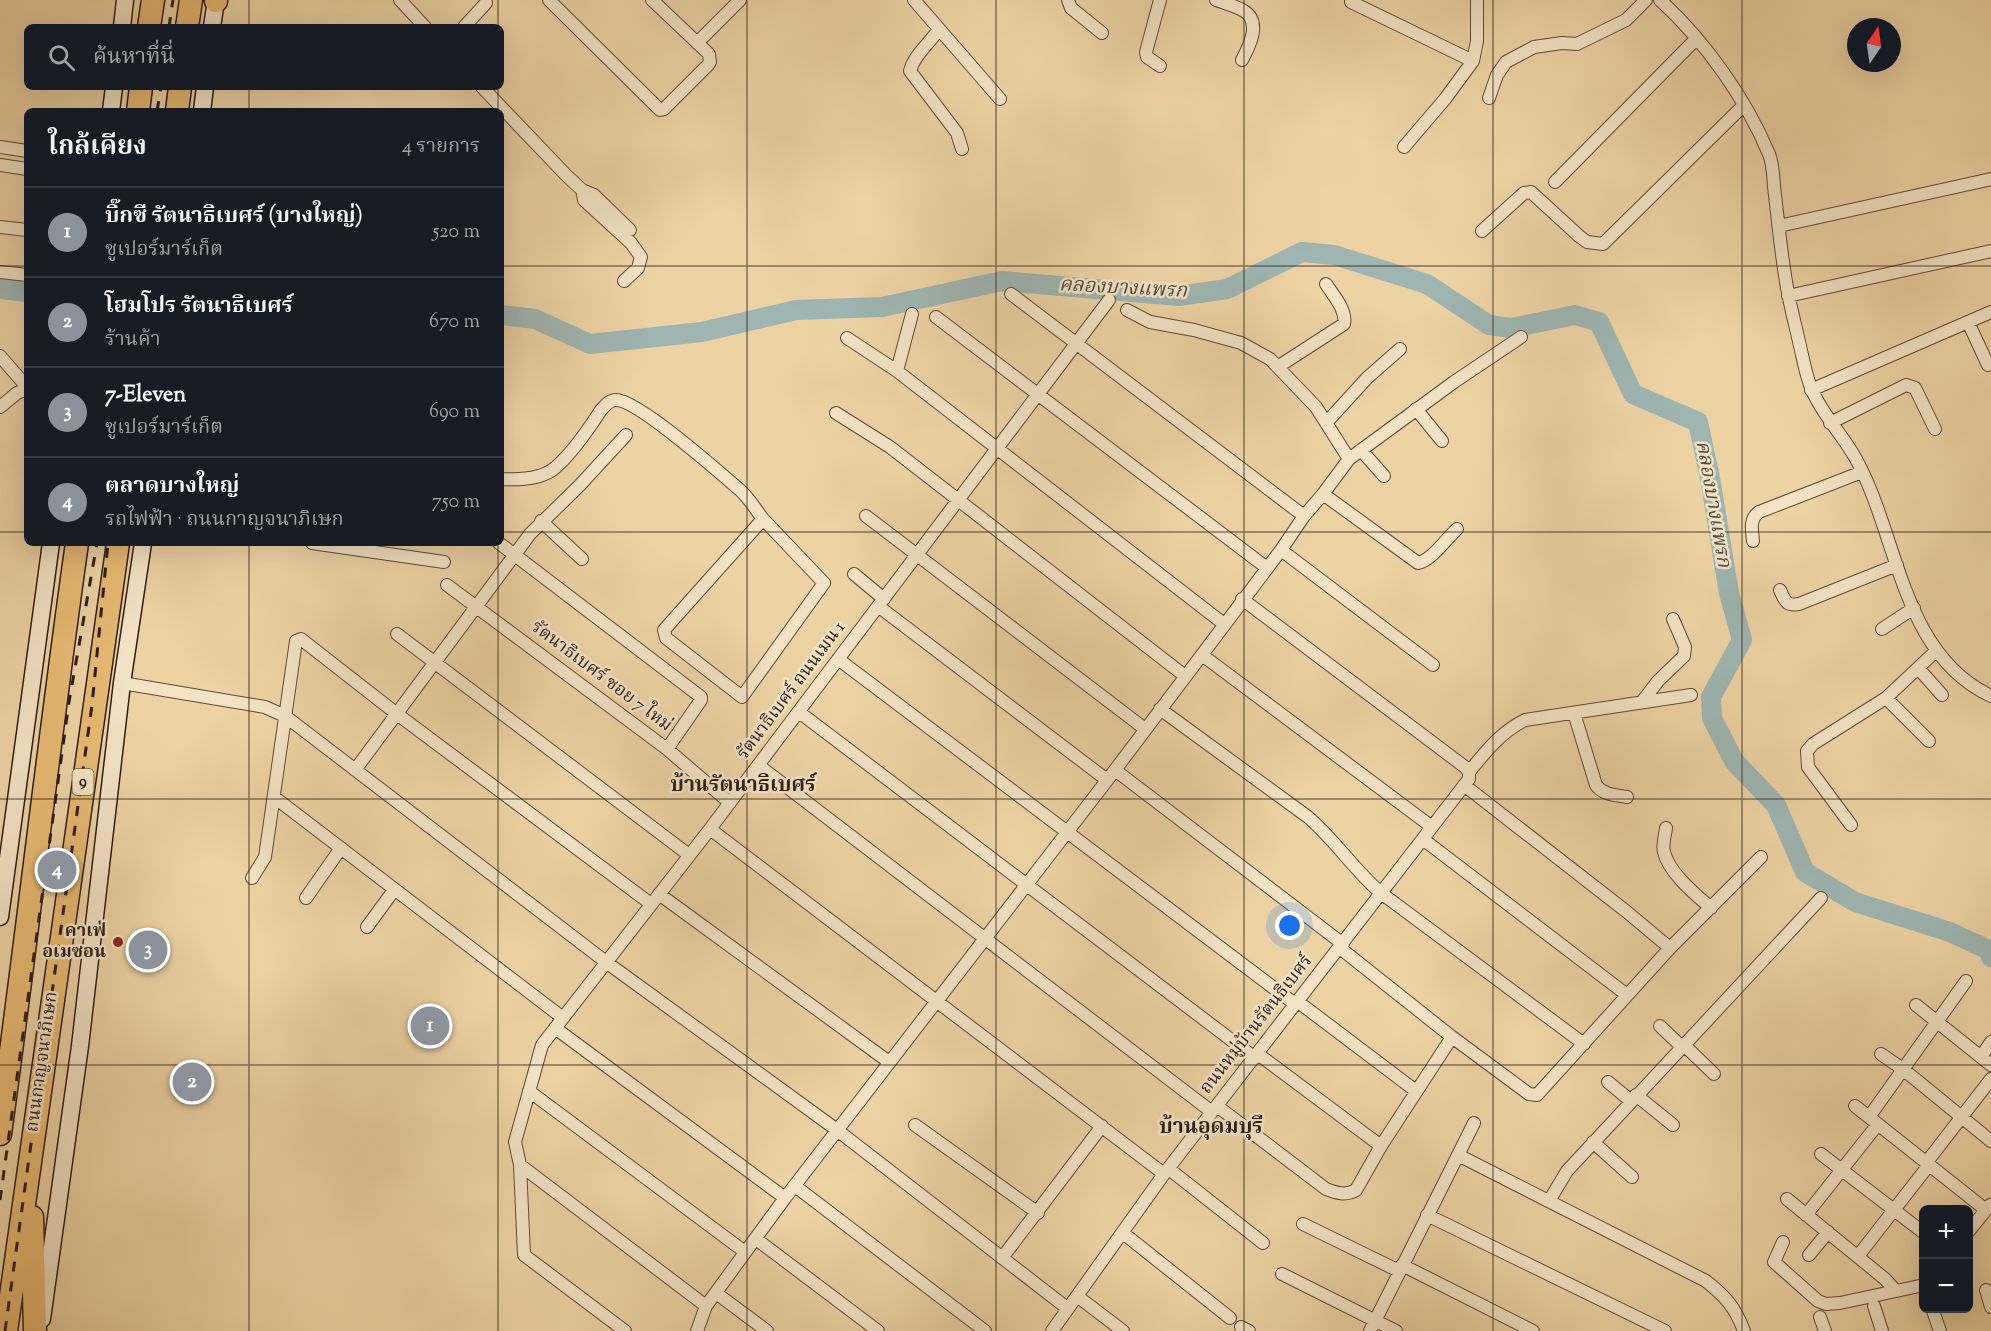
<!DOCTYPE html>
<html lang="th">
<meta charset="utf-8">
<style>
:root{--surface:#171b24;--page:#20242c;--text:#f1f3f6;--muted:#9ea1a6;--line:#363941;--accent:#8c9099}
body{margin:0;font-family:"Sorts Mill Goudy","Noto Serif Thai",serif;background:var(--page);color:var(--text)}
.controls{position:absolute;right:18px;bottom:18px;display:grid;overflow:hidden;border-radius:9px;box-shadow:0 6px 24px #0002}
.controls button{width:54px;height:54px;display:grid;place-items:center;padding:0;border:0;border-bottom:2px solid var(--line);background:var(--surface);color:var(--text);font:30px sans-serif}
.compass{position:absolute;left:1847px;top:18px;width:54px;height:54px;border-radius:50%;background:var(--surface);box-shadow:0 6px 24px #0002;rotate:13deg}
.you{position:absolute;left:1290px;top:926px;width:21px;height:21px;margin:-15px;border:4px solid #fff;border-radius:50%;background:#1a73e8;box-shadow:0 0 0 9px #1a73e833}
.badge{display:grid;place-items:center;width:39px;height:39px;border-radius:50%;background:var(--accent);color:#fff;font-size:20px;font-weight:700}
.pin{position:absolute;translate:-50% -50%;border:3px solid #fff;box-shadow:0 2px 6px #0006}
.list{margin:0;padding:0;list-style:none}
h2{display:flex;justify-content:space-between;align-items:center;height:78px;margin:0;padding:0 24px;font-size:26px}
h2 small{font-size:20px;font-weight:400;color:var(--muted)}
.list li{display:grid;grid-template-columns:39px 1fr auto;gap:18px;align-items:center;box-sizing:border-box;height:90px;padding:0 24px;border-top:2px solid var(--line)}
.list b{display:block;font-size:22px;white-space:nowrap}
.list p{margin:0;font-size:20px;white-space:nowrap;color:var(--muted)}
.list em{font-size:20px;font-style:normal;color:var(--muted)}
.icon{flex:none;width:33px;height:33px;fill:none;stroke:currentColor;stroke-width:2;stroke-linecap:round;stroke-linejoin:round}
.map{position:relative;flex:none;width:1991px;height:1331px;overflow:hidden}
.search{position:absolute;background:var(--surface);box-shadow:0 6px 24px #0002;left:24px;top:24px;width:480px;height:66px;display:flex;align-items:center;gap:15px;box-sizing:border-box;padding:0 21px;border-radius:9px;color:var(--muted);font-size:22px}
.panel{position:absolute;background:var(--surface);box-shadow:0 6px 24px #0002;left:24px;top:108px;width:480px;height:438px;border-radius:9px}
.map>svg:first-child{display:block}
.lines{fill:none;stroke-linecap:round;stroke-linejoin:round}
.river{stroke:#9eb5b2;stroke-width:20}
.street-casing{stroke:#5e4b37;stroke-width:14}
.secondary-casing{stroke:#2f1e13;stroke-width:19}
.highway-casing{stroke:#2f1e13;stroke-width:25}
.street{stroke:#f3e2c4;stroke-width:12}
.secondary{stroke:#f3e2c4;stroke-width:16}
.highway{stroke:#e6b972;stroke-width:22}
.rail{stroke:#2f1e13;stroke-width:3;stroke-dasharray:10 10;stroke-linecap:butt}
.grid{fill:none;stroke:#2f1e13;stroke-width:1.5;stroke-opacity:0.55}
.poi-dot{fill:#8f2418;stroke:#f3e2c4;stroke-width:2}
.labels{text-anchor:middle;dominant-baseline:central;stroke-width:5;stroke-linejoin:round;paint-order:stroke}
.shield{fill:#f3e2c4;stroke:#6a5948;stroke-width:1.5}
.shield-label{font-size:16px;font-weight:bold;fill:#2f1e13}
.street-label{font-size:18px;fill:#2f1e13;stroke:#f3e2c4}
.poi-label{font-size:18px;font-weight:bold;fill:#2f1e13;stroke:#f3e2c4;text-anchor:end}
.water-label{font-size:20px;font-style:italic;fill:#504b43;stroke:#f3e2c4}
.quarter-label{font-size:21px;font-weight:bold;fill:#2f1e13;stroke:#f3e2c4}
</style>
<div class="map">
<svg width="1991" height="1331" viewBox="0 0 1991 1331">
<rect width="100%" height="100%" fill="#edd2a4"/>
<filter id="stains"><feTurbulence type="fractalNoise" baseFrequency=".00333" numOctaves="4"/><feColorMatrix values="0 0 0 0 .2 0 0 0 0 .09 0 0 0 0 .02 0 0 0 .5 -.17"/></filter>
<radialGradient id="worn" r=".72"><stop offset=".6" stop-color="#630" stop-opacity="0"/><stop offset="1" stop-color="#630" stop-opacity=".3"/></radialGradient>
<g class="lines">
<path class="river" d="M 0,289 L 27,292
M 501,315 L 535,319 L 590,344 L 702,332 L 796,310 L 882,307 L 1002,281 L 1179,296 L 1227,289 L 1302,252 L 1334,255 L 1427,284 L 1489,325 L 1511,328 L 1575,315 L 1599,322 L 1633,394 L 1698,422 L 1710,478 L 1729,593 L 1742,640 L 1711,697 L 1712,718 L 1734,761 L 1776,805 L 1805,872 L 1855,902 L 1950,932 L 1989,950 L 1991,957"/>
<defs>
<path id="street" d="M 400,0 L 425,27
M 549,0 L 660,110 L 664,109 L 708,65 L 710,62 L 709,54 L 652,0
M 914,0 L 1000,99
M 1068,0 L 1071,8 L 1102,33
M 1216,0 C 1224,3 1236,6 1244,11 C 1262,22 1249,47 1242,60
M 1660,0 C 1705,41 1746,99 1769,154 C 1774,166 1773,182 1775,195 C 1779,229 1782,264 1789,298 C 1793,317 1798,336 1802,355 C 1805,367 1807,379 1812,390 C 1823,416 1843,435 1856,459 C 1899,537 1901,654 1991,696
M 1351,2 L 1473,61 L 1477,41 L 1477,0
M 464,27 L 486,3
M 939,29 C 930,43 914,55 910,71 L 957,133 L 962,149
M 697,43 L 740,0
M 1160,66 L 1147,57 L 1146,52 L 1160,0
M 482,87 L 566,175 L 582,190 L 594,195 L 630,230
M 1489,98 L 1497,75 L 1506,62 L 1534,47 L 1562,43 L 1577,44 L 1626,20 L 1646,0
M 0,147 L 27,151
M 1404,147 L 1445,99 L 1473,61
M 0,165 L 27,169
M 1555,182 L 1696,39
M 582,190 L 584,200 L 631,243 L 641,257 L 638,268 L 624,281
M 1779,226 L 1991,179
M 0,227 L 27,230
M 1482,231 L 1524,193 L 1531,192 L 1579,236 L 1587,242 L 1603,244 L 1744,105
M 0,272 L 27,275
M 1011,294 L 1304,516
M 1788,296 L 1991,251
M 912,314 L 897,371 L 1224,624
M 936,317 L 1267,568
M 1968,322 L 1988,365
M 847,338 L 897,371
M 0,356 L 27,387
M 1279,366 L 1344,324 C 1347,310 1333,295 1326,284
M 1811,390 L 1991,312
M 0,407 L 17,393 L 27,389
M 1416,409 L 1442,441
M 836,413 L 890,447 L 1185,676
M 1326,423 L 1367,378 L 1400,349
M 1830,423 L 1906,385 L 1915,388 L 1935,429
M 1361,450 L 1384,476
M 1349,459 L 1454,382 L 1521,337
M 501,479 C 518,480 543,479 556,467 C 571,454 590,427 601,410 C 605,406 609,400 616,400 C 638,400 720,473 740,490 C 749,498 756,510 763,519 L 664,630 L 666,638 L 742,697 L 824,583 L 763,519
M 1323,494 L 1418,563 C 1432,560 1446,539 1457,529
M 866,516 L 1145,729
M 541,521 L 582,559
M 1753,541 C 1752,530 1749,519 1759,512 L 1862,472
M 312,543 L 444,562
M 499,543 L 701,697 L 701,700 L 667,749
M 1281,550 L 1433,665
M 854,574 L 884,599
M 447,585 L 667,749 L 730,803
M 1780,590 C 1785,601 1786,606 1799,604 L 1897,565
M 1242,599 L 1465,767 L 1469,772
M 878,606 L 1107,780
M 1882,629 L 1914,608
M 397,634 L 689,855
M 1202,655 L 1432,827
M 838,659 L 1295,1004
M 1918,668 L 1942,695
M 122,683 L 265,707 L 285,716 L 606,962 L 837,1130 L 1067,1308
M 1886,698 L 1929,741
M 1642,702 L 1658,681 L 1684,656 L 1685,647 L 1673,619
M 1160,709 L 1308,817 C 1335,840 1354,870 1381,893 L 1584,1044
M 799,712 L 1255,1058
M 1574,713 L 1596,785 C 1603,795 1616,795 1627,797
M 758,765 L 1212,1112
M 355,770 L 530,534 L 580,485 L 626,435
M 1115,770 L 1343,944
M 1469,772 C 1486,751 1501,732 1525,720 L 1691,695
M 1464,785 L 1627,912 L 1670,948
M 274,797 L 563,1018
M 1851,825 L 1808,767 L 1807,751 L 1813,744 L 1886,698 L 1936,651
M 1666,828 C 1665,836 1662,845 1664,852 C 1669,873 1695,894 1711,908
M 710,829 L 1164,1174
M 1424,840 L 1627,995
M 252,878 L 265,857 L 296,641 L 301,639 L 397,714 L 651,904
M 659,894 L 889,1062
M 306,898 L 341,848
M 367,927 L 394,890
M 1340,948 L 1452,1037 L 1529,1094 L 1537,1095 L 1670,948 L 1761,857
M 1297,1001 L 1416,1091
M 1916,1005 L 1991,1065
M 1660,1026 L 1682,1047
M 555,1028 L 785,1198
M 1684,1045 L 1714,1074
M 1258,1054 L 1381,1146
M 1881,1054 L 1904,1070 L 1991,1141
M 1981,1057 L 1991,1042
M 1608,1082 L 1631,1101
M 529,1091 L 745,1252
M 1636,1095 L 1673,1125
M 1217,1106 L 1326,1189 C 1336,1193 1346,1196 1356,1190 L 1381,1146 L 1452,1037
M 1855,1106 L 1986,1210
M 1869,1117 L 1966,981
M 915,1125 L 1038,1213
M 1593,1142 L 1632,1177
M 1821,1154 L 1924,1233
M 1458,1155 L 1706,1281 C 1726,1297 1735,1307 1744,1331
M 1926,1163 L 1991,1079
M 520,1165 L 706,1306
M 1169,1169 L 1263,1243
M 795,1186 L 985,1331
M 1787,1199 L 1885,1279 L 1896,1291
M 1549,1201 L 1567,1171 L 1821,898
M 1427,1215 L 1665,1331
M 1806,1215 L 1878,1124
M 1303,1224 L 1399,1271
M 1968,1232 L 1990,1205
M 1123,1233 L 1230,1318
M 756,1239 L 878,1331
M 1783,1242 L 1774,1262 L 1818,1301 L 1826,1304 L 1840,1303 L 1924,1285
M 1809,1255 L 1828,1232
M 1858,1256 L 1929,1165
M 1002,1258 L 1102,1126
M 1402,1265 L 1533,1331
M 1282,1274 L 1396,1331
M 1986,1290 L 1991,1307
M 716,1293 L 767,1331
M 1077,1296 L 1123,1331
M 1874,1306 L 1882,1331
M 1932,1308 L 1940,1331
M 1820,1317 L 1825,1331
M 1241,1327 L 1249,1331
M 625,1331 L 524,1255 L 520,1165 L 515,1142 L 542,1045 L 710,829 L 1109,300
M 697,1331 L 706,1306 L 785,1198 L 1115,770 L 1281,550 L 1304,516 L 1323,494 L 1349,459 L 1316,407 L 1270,359 L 1241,343 L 1194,330 L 1150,322 L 1127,310
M 1052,1331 L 1164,1174 L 1469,779 L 1469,772
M 1370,1331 L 1474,1123"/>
<path id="secondary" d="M 122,27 L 125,0
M 212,27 L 216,0
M 111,111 L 114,87
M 202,111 L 205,87
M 0,917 L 51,543
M 42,1319 L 80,1046 L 122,683 L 143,543"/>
<path id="highway" d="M 216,0 L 216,1
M 149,27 L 153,0
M 187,27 L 191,0
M 138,111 L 141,87
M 177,111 L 180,87
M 0,1134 C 27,937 49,740 77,543
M 32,1217 L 35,1331
M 6,1331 L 118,543"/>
</defs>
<use href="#street" class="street-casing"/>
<use href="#secondary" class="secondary-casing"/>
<use href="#highway" class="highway-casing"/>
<use href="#street" class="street"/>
<use href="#secondary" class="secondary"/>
<use href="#highway" class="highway"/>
<path class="rail" d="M 169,27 L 173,0
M 157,111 L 161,87
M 0,1200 L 69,702 L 97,543
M 5,1331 L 92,705 L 108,543"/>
</g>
<path class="grid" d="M 249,0 L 249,27M 498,0 L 498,27M 747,0 L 747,1331M 996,0 L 996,1331M 1244,0 L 1244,1331M 1493,0 L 1493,1331M 1742,0 L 1742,1331M 249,87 L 249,111M 498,87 L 498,111M 0,266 L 27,266M 501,266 L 1991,266M 0,532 L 27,532M 501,532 L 1991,532M 249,543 L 249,1331M 498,543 L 498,1331M 0,799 L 1991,799M 0,1065 L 1991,1065"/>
<circle class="poi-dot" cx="118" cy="942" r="6"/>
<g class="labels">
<rect class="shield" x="72.5" y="769" width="21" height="26" rx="4.5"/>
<g class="shield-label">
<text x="83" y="782">9</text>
</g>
<g class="street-label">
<text transform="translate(601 677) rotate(37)">รัตนาธิเบศร์ ซอย 7 ใหม่</text>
<text transform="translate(792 691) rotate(-53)">รัตนาธิเบศร์ ถนนเมน 1</text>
<text transform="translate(1257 1025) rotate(-52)">ถนนหมู่บ้านรัตนธิเบศร์</text>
<text transform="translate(43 1062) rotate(-82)">ถนนกาญจนาภิเษก</text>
</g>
<g class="poi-label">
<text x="106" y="932">คาเฟ่<tspan x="106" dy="21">อเมซอน</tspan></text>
</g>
<g class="water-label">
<text transform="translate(1123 289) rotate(3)">คลองบางแพรก</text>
<text transform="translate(1712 504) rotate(80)">คลองบางแพรก</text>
</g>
<g class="quarter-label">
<text x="743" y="786">บ้านรัตนาธิเบศร์</text>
<text x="1211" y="1128">บ้านอุดมบุรี</text>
</g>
</g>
<rect width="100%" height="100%" filter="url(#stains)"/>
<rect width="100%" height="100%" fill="url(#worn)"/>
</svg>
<div class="controls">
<button>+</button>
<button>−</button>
</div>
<svg class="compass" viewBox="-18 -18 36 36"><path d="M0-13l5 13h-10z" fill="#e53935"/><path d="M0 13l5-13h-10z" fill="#9ea1a6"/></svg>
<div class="you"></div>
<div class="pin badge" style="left:430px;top:1026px">1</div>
<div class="pin badge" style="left:192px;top:1082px">2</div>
<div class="pin badge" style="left:148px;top:950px">3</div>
<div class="pin badge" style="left:57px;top:870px">4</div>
<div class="search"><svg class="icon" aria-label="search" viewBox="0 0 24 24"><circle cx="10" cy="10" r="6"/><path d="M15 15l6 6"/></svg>ค้นหาที่นี่</div>
<section class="panel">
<h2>ใกล้เคียง<small>4 รายการ</small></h2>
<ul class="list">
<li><span class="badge">1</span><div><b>บิ๊กซี รัตนาธิเบศร์ (บางใหญ่)</b><p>ซูเปอร์มาร์เก็ต</p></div><em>520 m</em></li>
<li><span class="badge">2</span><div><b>โฮมโปร รัตนาธิเบศร์</b><p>ร้านค้า</p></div><em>670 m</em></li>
<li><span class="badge">3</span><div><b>7-Eleven</b><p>ซูเปอร์มาร์เก็ต</p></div><em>690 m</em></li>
<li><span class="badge">4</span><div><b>ตลาดบางใหญ่</b><p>รถไฟฟ้า · ถนนกาญจนาภิเษก</p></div><em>750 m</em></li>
</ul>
</section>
</div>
